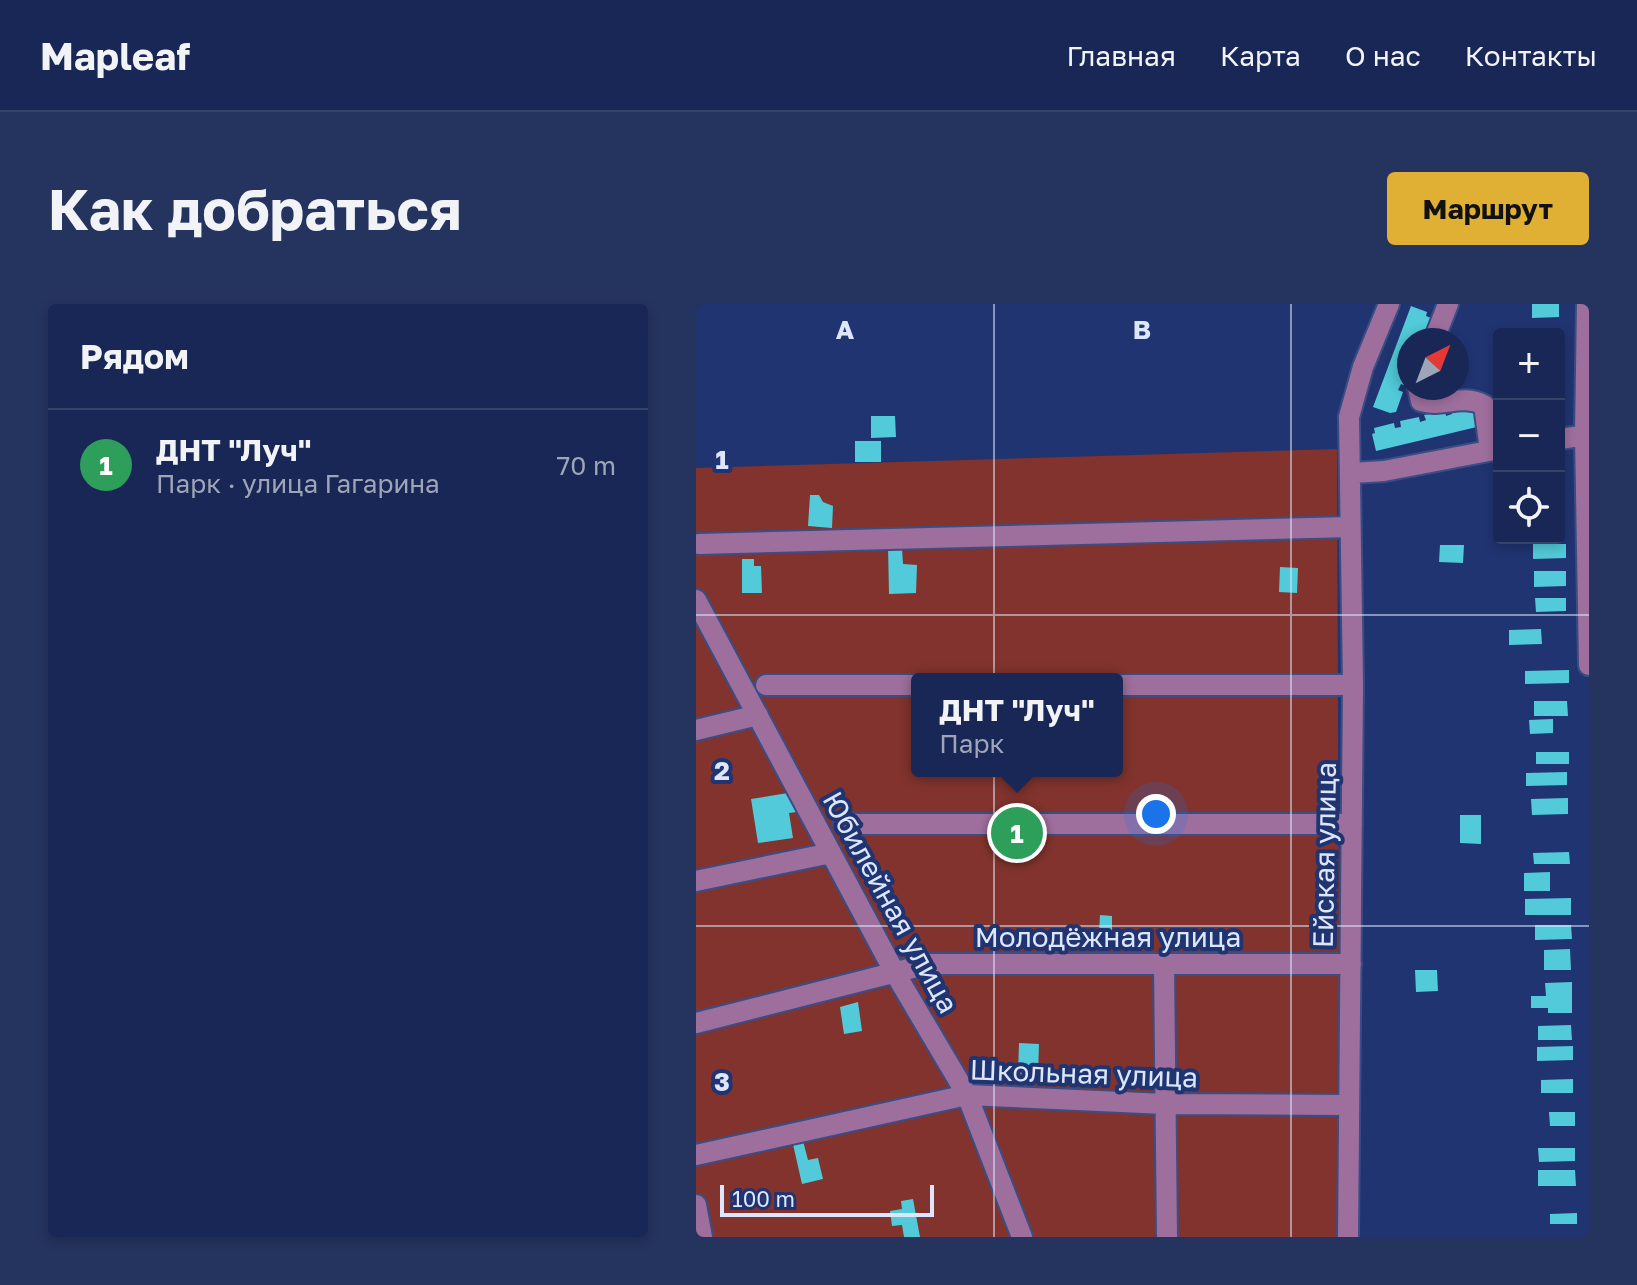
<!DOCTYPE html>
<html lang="ru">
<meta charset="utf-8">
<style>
:root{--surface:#182755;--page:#25335f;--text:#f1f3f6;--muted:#9fa5b9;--line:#36446c;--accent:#dfb034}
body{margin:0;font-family:"Golos Text",sans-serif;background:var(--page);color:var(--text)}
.controls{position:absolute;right:24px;top:24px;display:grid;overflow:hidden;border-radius:8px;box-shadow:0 4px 12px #0003}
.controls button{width:72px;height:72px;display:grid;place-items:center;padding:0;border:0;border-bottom:2px solid var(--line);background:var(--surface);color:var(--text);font:40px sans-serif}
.compass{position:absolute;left:701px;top:24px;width:72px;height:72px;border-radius:50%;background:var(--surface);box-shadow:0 4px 12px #0003;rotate:42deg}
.scale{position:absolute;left:24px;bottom:20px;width:214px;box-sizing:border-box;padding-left:8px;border:4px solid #dce6fc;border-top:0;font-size:22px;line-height:28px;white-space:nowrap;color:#dce6fc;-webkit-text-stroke:6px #203471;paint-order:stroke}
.you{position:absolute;left:460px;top:510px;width:28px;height:28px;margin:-20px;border:6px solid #fff;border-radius:50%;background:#1a73e8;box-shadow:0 0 0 12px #1a73e833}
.badge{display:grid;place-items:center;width:52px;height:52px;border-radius:50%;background:var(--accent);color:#fff;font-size:26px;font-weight:700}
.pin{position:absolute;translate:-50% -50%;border:4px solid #fff;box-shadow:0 2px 8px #0006}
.popup{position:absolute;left:215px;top:369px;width:212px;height:104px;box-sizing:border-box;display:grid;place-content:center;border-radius:8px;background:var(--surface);filter:drop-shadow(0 2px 6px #0005);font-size:26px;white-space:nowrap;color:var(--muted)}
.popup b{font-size:30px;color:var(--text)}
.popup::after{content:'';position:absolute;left:50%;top:100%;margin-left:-16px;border:16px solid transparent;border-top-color:var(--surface)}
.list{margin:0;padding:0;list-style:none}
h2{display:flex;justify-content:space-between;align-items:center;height:104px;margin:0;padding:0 32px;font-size:34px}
h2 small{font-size:26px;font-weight:400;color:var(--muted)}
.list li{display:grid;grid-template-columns:52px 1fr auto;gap:24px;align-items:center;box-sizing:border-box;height:112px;padding:0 32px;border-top:2px solid var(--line)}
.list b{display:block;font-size:30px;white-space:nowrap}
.list p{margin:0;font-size:26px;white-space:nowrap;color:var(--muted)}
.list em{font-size:26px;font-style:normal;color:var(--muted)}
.icon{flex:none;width:44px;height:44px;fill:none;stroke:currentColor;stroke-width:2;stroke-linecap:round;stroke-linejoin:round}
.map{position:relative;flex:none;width:893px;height:933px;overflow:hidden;border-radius:8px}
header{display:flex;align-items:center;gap:48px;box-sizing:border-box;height:112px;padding:0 40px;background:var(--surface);border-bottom:2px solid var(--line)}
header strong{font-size:38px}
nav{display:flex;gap:44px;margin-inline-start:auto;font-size:28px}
.intro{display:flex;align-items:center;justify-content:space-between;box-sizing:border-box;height:192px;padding:0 48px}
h1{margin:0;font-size:56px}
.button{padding:20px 36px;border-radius:8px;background:var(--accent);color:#111;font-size:28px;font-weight:700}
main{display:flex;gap:48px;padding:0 48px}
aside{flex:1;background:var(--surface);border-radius:8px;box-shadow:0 4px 12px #0003}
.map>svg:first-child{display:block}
.green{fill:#82332d;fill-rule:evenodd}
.building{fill:#52cad9}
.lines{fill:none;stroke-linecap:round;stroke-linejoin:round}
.minor-casing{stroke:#3a4d84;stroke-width:24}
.minor{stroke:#9e6f9d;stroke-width:20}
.grid{fill:none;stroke:#dce6fc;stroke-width:2;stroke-opacity:0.55}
.labels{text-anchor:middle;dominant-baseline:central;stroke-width:8;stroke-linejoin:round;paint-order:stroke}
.street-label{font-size:28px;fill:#dce6fc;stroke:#203471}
.grid-label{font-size:26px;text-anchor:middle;font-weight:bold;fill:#dce6fc;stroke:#203471;stroke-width:8;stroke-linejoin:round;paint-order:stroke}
</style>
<header>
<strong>Mapleaf</strong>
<nav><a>Главная</a><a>Карта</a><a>О нас</a><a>Контакты</a></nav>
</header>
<div class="intro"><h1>Как добраться</h1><a class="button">Маршрут</a></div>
<main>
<aside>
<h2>Рядом<small></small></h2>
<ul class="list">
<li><span class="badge" style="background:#2e9e5b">1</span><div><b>ДНТ &quot;Луч&quot;</b><p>Парк · улица Гагарина</p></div><em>70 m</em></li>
</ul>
</aside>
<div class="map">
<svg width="893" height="933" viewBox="0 0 893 933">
<rect width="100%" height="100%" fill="#203471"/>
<path class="green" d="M 641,145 L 644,933 L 0,933 L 0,164 ZM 221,375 L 421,375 L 421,467 L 221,467 Z"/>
<path class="building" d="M 836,0 L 863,0 L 863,13 L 836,14 Z
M 715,2 L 731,8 L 730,12 L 735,14 L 728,33 L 723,31 L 721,36 L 713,36 L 713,73 L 710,82 L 705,80 L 702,86 L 707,88 L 700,108 L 694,109 L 677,103 Z
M 780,104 L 785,122 L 680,147 L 676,130 L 679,129 L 678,124 L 698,119 L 699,124 L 705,123 L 704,117 L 723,113 L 724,118 L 730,116 L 728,111 L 749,106 L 750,112 L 756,110 L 755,105 Z
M 175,112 L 199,112 L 200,133 L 175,134 Z
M 159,137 L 185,137 L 185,158 L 159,158 Z
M 114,191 L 123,191 L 127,198 L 137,202 L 136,224 L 112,222 Z
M 837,240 L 870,240 L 870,254 L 837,255 Z
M 744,241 L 768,241 L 767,259 L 743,258 Z
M 192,243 L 206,244 L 207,260 L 221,261 L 220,289 L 193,290 Z
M 46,255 L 58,255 L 58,262 L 65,262 L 66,289 L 46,289 Z
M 584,263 L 602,264 L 601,289 L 583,288 Z
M 838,267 L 870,267 L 870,282 L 838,283 Z
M 839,294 L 870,294 L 870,307 L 840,308 Z
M 845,325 L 846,340 L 813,341 L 813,326 Z
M 873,366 L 873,379 L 829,380 L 829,367 Z
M 838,397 L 871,397 L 872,412 L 838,412 Z
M 857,415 L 857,429 L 834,430 L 833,416 Z
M 840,448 L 873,448 L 873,460 L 840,460 Z
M 871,468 L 871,481 L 830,482 L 830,469 Z
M 98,488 L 101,508 L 93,509 L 97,534 L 62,539 L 55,495 Z
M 872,494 L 872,510 L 836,511 L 835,495 Z
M 764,511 L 785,511 L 785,540 L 764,539 Z
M 873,548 L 874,560 L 838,560 L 837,549 Z
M 854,568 L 854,587 L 828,587 L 828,569 Z
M 875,594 L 875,611 L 829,611 L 829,595 Z
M 404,611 L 416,612 L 416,629 L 403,629 Z
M 839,621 L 875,621 L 876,635 L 839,636 Z
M 874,645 L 875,666 L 848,666 L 848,646 Z
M 719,666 L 741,666 L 742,687 L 720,688 Z
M 876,678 L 876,709 L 852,709 L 852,704 L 835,704 L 835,692 L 850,692 L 849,679 Z
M 162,698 L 166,727 L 148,730 L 144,703 Z
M 875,721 L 876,736 L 842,736 L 842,722 Z
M 323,739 L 343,740 L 342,771 L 322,770 Z
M 877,742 L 877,756 L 841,757 L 841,743 Z
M 877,775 L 877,789 L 845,789 L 845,776 Z
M 853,808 L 879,808 L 879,822 L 854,822 Z
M 106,833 L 112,856 L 122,854 L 127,875 L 106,880 L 96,836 Z
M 842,844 L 879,844 L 879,857 L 843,858 Z
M 842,866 L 879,866 L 880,882 L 842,882 Z
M 217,895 L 224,933 L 208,933 L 206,921 L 196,922 L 194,907 L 206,905 L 205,897 Z
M 881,909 L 881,920 L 854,920 L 854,910 Z"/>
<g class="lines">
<defs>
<path id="minor" d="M 891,0 L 889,131 L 893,361
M 738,36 L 752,0
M 722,84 L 725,97 C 747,104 765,89 788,101 L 794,146
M 863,135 L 893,131
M 656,169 L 688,167 L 803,145
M 3,240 L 654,223
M 0,296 L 199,669 L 271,791 L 326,933
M 70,381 L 221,381
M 421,381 L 657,381
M 0,426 L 62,411
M 148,520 L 656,520
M 0,577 L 135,549
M 468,661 L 471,933
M 0,719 L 232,660 L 655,660
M 0,851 L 271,791 L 469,800 L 651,801
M 0,901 L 6,933
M 652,933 L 657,381 L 653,113 L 667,63 L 693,0"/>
</defs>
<use href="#minor" class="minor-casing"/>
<use href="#minor" class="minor"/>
</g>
<path class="grid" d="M 298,0 L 298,933M 595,0 L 595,933M 0,311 L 893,311M 0,622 L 893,622"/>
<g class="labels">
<g class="street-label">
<text transform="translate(628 551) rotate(-89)">Ейская улица</text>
<text transform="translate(195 598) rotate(61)">Юбилейная улица</text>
<text x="412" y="632">Молодёжная улица</text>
<text transform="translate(388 769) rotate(2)">Школьная улица</text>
</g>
</g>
<g class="grid-label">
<text x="149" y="35">A</text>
<text x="446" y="35">B</text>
<text x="26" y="165">1</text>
<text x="26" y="476">2</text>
<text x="26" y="787">3</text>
</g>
</svg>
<div class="controls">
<button>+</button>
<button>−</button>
<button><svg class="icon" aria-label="locate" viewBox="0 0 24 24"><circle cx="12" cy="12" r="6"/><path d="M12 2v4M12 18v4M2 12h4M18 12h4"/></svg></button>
</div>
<svg class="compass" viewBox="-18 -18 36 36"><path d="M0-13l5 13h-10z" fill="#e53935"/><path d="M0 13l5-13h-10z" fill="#9fa5b9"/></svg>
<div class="scale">100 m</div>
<div class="you"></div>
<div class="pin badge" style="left:321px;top:529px;background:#2e9e5b">1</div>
<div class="popup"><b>ДНТ &quot;Луч&quot;</b>Парк</div>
</div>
</main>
